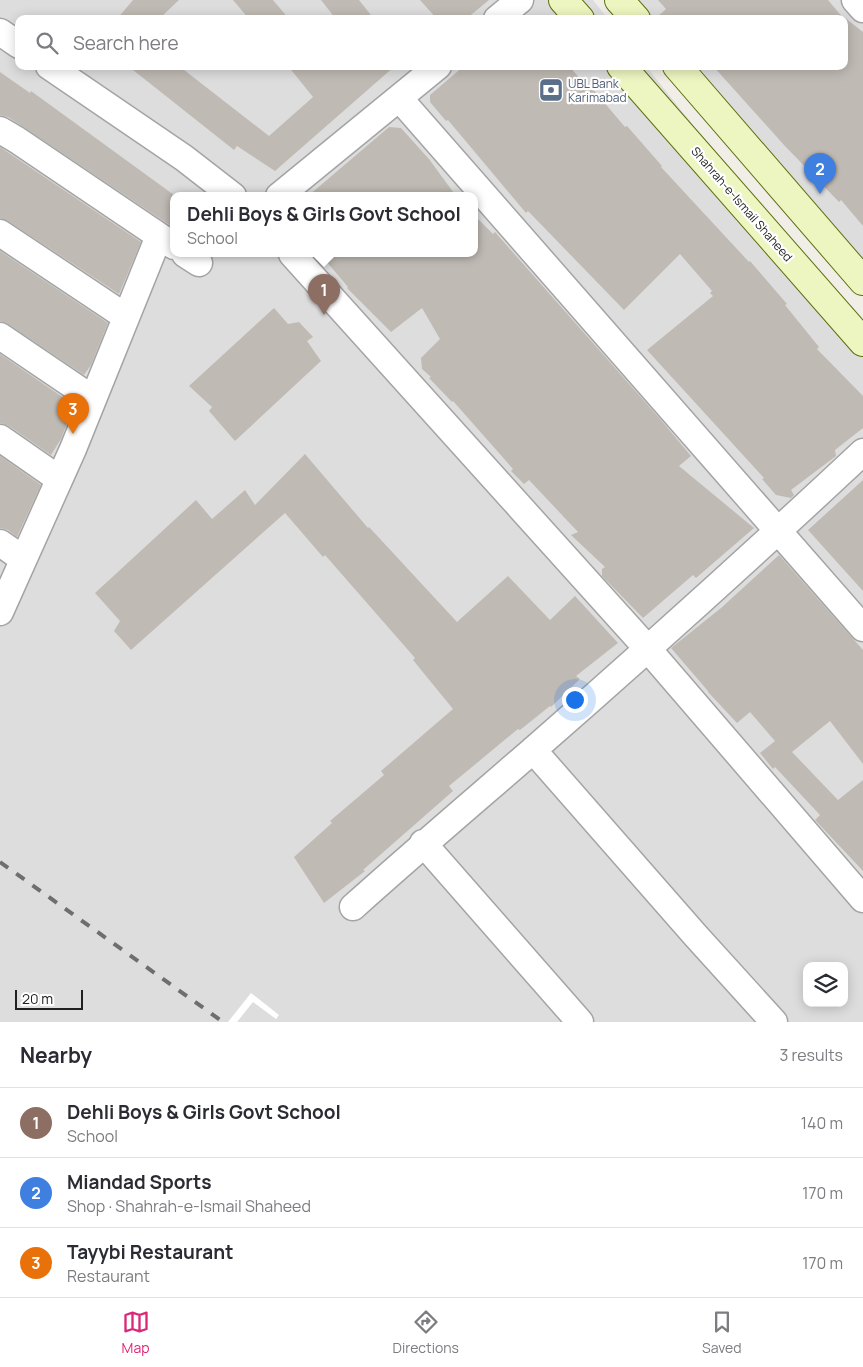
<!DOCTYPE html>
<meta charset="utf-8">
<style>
:root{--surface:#fff;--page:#f7f7f7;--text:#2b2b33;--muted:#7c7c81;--line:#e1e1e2;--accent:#db2777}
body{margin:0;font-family:Manrope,sans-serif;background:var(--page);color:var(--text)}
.controls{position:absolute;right:15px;bottom:15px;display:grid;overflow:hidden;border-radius:10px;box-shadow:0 2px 12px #0003}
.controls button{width:45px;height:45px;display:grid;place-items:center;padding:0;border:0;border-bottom:1px solid var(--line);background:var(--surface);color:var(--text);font:25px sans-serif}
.scale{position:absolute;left:15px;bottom:12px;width:68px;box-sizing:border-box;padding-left:5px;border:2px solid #202020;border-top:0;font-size:14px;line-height:18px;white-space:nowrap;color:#202020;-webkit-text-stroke:4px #fff;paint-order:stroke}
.you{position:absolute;left:574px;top:699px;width:18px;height:18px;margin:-12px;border:4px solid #fff;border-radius:50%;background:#1a73e8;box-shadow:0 0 0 8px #1a73e833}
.badge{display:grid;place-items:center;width:32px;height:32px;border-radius:50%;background:var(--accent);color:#fff;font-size:16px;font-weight:700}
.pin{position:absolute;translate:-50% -41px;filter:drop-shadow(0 1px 2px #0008)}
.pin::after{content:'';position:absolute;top:26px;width:18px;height:15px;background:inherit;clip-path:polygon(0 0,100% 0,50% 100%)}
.popup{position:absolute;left:170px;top:192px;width:308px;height:65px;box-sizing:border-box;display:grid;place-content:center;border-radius:10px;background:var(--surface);filter:drop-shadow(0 1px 4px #0005);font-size:16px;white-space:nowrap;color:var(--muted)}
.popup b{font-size:19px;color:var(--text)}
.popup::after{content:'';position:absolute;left:50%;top:100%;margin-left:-10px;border:10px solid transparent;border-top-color:var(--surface)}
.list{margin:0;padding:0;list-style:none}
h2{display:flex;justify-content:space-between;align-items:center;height:65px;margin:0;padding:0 20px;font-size:21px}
h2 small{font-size:16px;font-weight:400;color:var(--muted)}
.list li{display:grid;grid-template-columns:32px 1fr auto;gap:15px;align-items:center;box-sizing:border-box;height:70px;padding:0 20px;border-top:1px solid var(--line)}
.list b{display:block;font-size:19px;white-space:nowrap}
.list p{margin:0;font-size:16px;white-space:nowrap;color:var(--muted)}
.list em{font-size:16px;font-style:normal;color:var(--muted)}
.icon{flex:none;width:28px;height:28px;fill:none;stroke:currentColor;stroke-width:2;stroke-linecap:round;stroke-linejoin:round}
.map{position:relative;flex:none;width:863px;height:1022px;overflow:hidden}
.search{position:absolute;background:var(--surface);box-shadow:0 2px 12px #0003;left:15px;right:15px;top:15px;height:55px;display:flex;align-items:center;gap:12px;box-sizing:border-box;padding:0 18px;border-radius:10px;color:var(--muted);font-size:19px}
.sheet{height:275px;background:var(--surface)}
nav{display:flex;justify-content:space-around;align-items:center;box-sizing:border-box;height:70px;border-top:1px solid var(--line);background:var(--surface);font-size:14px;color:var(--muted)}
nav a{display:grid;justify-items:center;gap:2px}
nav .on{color:var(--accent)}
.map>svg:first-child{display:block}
.residential{fill:#dedddd;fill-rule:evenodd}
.pier{fill:#fff}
.building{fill:#c0bab4}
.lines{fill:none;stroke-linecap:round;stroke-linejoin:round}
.street-casing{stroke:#a4a4a4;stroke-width:29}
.secondary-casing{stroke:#5c6f0e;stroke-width:30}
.street{stroke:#fff;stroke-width:26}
.secondary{stroke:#edf5c0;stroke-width:28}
.rail{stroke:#6e6e6e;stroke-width:4;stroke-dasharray:10 10;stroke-linecap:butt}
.labels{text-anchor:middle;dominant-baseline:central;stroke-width:4.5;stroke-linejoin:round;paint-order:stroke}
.service-label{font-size:12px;fill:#4e5e75;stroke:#fff;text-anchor:start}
.street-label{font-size:12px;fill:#202020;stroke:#fff}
</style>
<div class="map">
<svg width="863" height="1022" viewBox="0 0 863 1022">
<rect width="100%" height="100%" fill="#f0eee7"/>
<path class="residential" d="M 0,0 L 593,0 L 608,19 L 19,19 L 19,66 L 646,66 L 863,339 L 863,1022 L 0,1022 ZM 174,196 L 474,196 L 474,254 L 174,254 ZM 807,966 L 844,966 L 844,1003 L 807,1003 Z
M 627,0 L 863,0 L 863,272 L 685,66 L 844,66 L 844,19 L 643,19 Z"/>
<path class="pier" d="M 251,993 L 279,1015 L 276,1019 L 253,1002 L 237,1022 L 228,1022 Z"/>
<path class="building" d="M 133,0 L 179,0 L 159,19 L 117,19 Z
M 233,0 L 273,0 L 289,19 L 249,19 Z
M 321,0 L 359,0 L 374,19 L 336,19 Z
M 420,0 L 489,0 L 466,19 L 437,19 Z
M 658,0 L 828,0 L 844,19 L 655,19 L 666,9 Z
M 844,17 L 863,32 L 863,226 L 841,200 L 839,202 L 784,145 L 713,66 L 844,66 Z
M 128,66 L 179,66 L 269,136 L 313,97 L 288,66 L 395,66 L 275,171 L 237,146 L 234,150 Z
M 464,66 L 569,66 L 583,82 L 586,81 L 625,127 L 627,126 L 662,166 L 661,167 L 749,262 L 750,261 L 787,304 L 785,305 L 819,347 L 817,349 L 863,396 L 863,428 L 835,450 L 836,456 L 791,490 L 794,495 L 791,498 L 776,495 L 762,479 L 764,478 L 647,350 L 713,296 L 710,293 L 712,291 L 680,254 L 624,310 L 528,211 L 526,213 L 448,120 L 446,121 L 430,102 L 430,95 Z
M 0,72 L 30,93 L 31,91 L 174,195 L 174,228 L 25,128 L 8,117 L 0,115 Z
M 389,127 L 401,128 L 429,159 L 456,196 L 308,196 Z
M 0,147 L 141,242 L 119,294 L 8,221 L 0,218 Z
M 474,215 L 493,234 L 495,232 L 661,420 L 691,456 L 679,466 L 754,528 L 696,578 L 693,575 L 643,618 L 602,576 L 602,569 L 605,567 L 571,535 L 578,532 L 529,480 L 524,484 L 511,471 L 513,469 L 453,401 L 452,402 L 429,378 L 431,377 L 422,369 L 421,358 L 440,339 L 422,308 L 391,332 L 347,288 L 348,287 L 320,254 L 474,254 Z
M 0,251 L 108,323 L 91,365 L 84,375 L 8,324 L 0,321 Z
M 274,308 L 288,324 L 299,322 L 313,337 L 307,341 L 321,361 L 235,441 L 209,411 L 212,407 L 189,386 Z
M 0,354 L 74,405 L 61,439 L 51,455 L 9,426 L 0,423 Z
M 305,454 L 368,528 L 369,527 L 457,622 L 508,576 L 550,620 L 575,596 L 618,643 L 576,676 L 580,679 L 551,707 L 550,706 L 520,730 L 518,729 L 449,786 L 453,791 L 363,870 L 365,871 L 324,903 L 294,857 L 332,823 L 330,821 L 384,775 L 381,771 L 453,709 L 413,660 L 415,658 L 325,555 L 323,557 L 285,513 L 131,650 L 114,631 L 120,621 L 95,593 L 196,500 L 212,519 L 245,490 L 255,505 Z
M 0,456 L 41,485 L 17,537 L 8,530 L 0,528 Z
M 863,480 L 863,591 L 808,530 Z
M 779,555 L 863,650 L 863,764 L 830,721 L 792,752 L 838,800 L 863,780 L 863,871 L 815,820 L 820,815 L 775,767 L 773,769 L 760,753 L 775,741 L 750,712 L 737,723 L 708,692 L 708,691 L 671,648 L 721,608 Z"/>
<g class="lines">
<defs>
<path id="street" d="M 855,0 L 863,9
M 497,19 L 520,0
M 0,32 L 19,45
M 49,66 L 184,158 L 233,196
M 399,98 L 863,628
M 0,130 L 17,140 L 174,246
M 279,196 L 438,66
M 0,233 L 126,317
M 185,254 L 199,263
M 292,254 L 647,648 L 863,899
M 0,336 L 93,399
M 0,438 L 59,479
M 0,543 L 23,559
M 0,612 L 73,449 L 159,236
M 533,750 L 696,936 L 774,1022
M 423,843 L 580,1022
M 353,907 C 412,854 472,803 532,751 C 644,653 755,553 863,452"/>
<path id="secondary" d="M 563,0 L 580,19
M 619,0 L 636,19
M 621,66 L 863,342
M 677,66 L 863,281"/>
</defs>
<use href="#street" class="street-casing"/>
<use href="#secondary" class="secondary-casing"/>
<use href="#street" class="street"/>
<use href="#secondary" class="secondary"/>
<path class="rail" d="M 0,862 L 223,1022"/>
</g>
<defs>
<symbol id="bank-square" viewBox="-11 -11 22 22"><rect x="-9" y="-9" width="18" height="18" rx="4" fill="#5c6f8a" stroke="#fff"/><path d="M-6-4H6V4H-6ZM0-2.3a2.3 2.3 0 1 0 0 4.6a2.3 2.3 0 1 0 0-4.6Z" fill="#fff"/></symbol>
</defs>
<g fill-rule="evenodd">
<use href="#bank-square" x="537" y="76" width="28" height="28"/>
</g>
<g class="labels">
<g class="service-label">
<text x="568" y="83">UBL Bank<tspan x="568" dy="14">Karimabad</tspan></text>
</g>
<g class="street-label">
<text transform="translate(742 204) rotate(49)">Shahrah-e-Ismail Shaheed</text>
</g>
</g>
</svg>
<div class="controls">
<button><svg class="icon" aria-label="layers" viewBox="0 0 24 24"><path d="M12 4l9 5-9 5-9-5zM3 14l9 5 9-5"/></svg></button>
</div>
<div class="scale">20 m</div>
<div class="you"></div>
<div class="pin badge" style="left:324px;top:315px;background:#8d6e63">1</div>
<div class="popup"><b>Dehli Boys &amp; Girls Govt School</b>School</div>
<div class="pin badge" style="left:820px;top:194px;background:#3f7fe0">2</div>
<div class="pin badge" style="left:73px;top:434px;background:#e8710a">3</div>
<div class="search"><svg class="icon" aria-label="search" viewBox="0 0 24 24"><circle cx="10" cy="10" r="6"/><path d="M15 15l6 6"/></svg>Search here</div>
</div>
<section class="sheet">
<h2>Nearby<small>3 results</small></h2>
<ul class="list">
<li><span class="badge" style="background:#8d6e63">1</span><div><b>Dehli Boys &amp; Girls Govt School</b><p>School</p></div><em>140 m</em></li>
<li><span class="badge" style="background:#3f7fe0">2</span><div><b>Miandad Sports</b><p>Shop · Shahrah-e-Ismail Shaheed</p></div><em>170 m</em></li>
<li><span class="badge" style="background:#e8710a">3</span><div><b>Tayybi Restaurant</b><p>Restaurant</p></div><em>170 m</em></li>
</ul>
</section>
<nav>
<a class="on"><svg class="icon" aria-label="map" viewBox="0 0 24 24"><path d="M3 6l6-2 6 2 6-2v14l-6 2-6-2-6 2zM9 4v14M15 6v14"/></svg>Map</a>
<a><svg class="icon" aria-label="directions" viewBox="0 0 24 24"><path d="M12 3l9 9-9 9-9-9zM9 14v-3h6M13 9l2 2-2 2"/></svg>Directions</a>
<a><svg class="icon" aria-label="saved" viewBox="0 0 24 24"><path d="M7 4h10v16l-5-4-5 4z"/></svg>Saved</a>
</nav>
